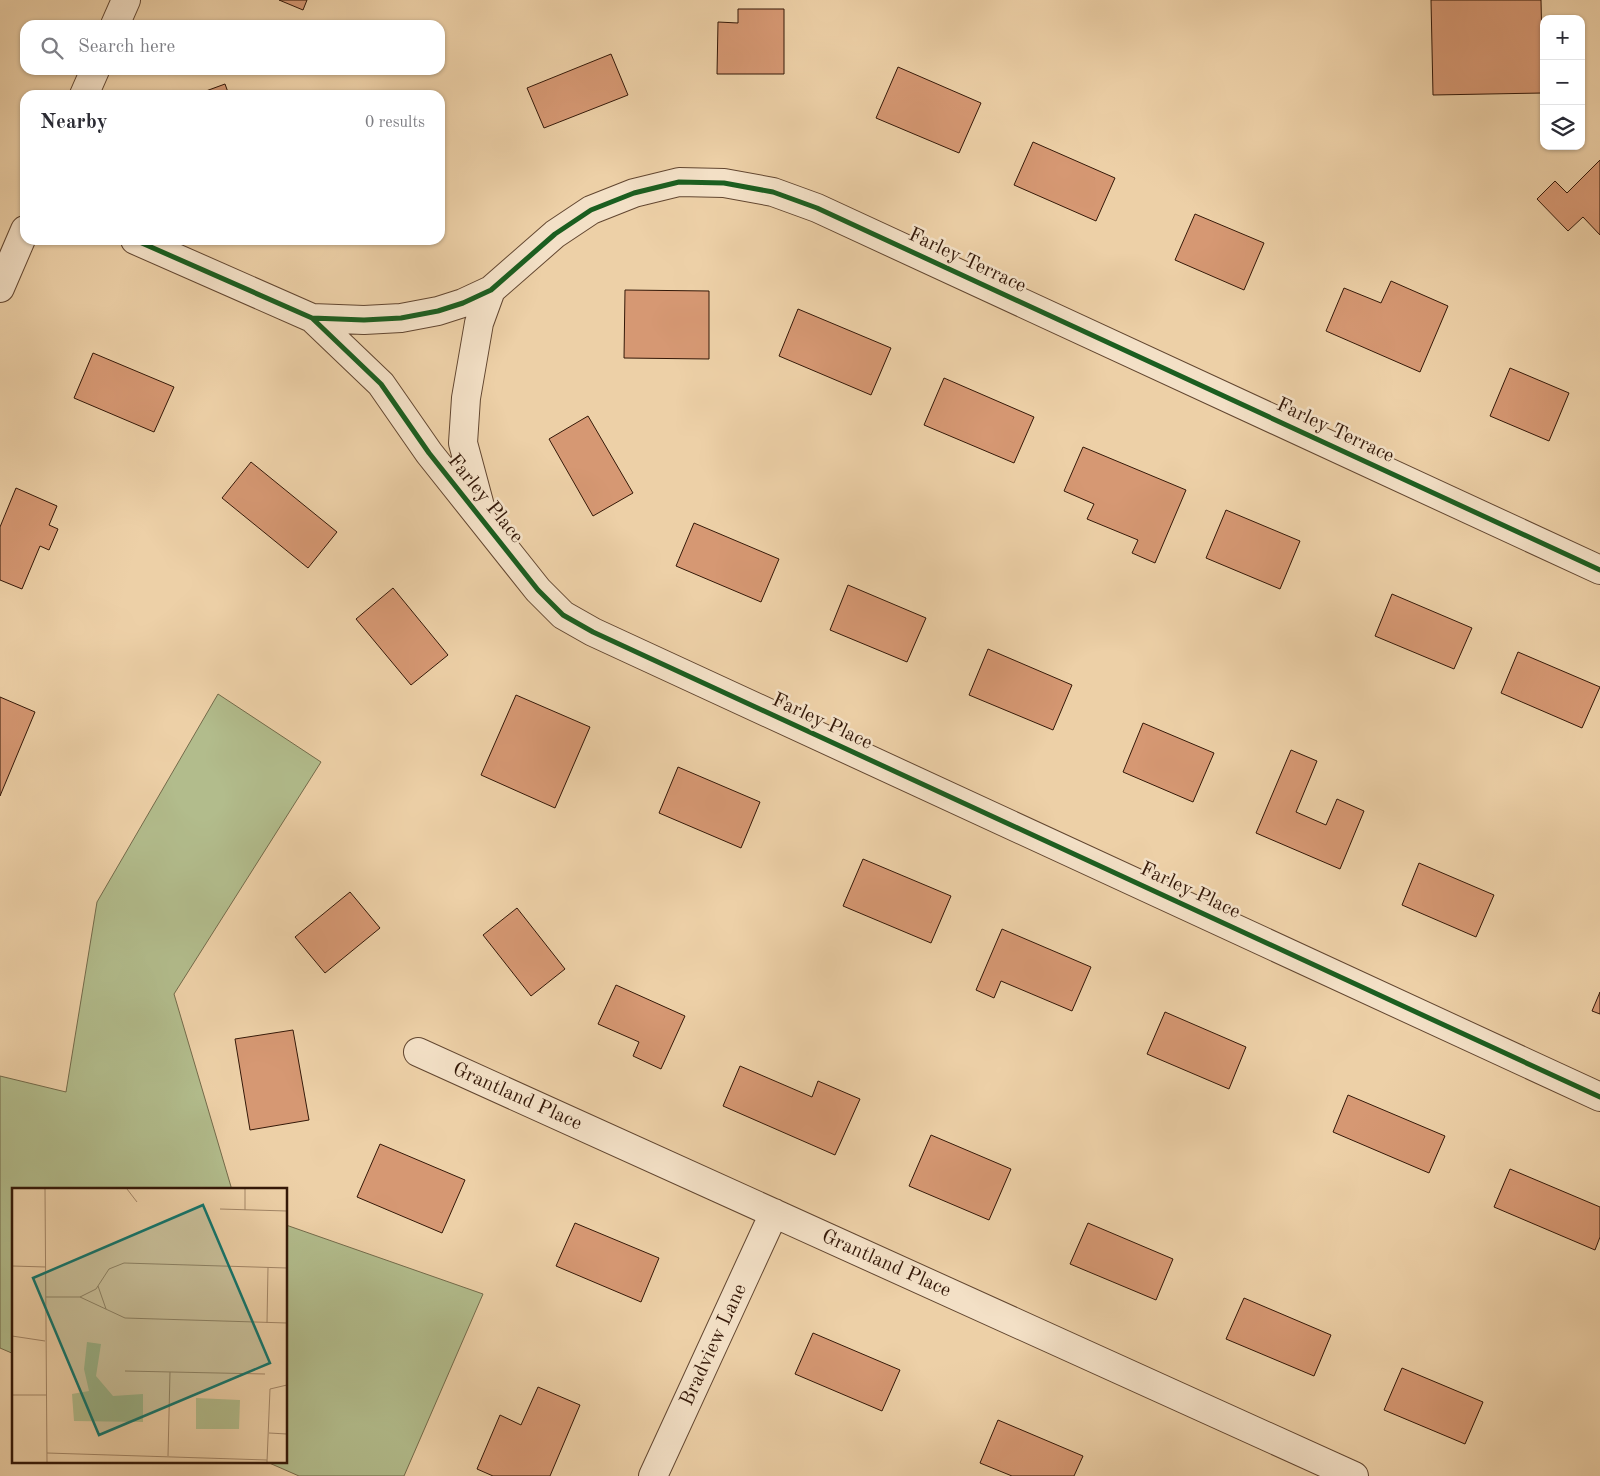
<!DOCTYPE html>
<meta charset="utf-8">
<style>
:root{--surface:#fff;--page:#f7f7f7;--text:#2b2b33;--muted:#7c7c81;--line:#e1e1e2}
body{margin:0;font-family:"Old Standard TT",serif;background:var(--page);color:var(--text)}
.controls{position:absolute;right:15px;top:15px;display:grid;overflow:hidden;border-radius:10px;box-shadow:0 1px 4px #0004}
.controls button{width:45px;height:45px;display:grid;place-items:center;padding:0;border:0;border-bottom:1px solid var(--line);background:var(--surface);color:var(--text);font:25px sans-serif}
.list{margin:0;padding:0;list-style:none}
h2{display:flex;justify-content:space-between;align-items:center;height:65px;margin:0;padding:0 20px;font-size:21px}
h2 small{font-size:16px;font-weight:400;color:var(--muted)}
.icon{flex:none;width:28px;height:28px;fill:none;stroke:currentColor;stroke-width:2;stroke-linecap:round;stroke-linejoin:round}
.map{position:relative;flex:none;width:1600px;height:1476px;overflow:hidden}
.search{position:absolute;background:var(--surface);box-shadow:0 1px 4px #0004;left:20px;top:20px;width:425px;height:55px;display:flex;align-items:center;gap:12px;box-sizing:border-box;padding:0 18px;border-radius:15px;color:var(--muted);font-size:19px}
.panel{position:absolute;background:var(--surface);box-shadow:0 1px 4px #0004;left:20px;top:90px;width:425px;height:155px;border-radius:15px}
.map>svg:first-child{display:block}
.green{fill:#b2bc8c;stroke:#736a4a}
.building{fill:#d69873;stroke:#341808}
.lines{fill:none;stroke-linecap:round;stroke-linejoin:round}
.street-casing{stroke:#624630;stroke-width:30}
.street{stroke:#f3e0c6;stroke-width:28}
.cycleway-casing{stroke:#f3e0c6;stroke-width:8}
.cycleway{stroke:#1b5e20;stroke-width:5}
.labels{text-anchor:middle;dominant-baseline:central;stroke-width:5;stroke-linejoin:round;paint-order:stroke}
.street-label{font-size:20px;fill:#341808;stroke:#f3e0c6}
.inset-road{fill:none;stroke:#a38667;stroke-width:1}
.view{fill:#0f766e;fill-opacity:0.15;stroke:#0f766e;stroke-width:2.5}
.inset-edge{fill:none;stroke:#341808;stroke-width:2.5}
</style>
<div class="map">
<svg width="1600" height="1476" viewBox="0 0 1600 1476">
<rect width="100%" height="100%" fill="#edd0a7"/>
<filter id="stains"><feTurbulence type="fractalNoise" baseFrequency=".004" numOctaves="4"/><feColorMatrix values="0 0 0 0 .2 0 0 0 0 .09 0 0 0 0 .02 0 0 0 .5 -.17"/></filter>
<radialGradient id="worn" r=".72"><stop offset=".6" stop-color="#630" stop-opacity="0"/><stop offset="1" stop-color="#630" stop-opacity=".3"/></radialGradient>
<path class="green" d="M 218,694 L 321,762 L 174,994 L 232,1190 L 14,1190 L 14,1354 L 0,1348 L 0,1076 L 66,1092 L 97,902 Z
M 286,1225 L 483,1294 L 404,1476 L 299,1476 L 267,1462 L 286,1462 Z"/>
<path class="building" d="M 279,0 L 307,0 L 303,10 Z
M 1431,0 L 1541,0 L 1543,93 L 1433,95 Z
M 738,9 L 784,9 L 784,74 L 717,74 L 718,22 L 738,23 Z
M 611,54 L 628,95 L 544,128 L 527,88 Z
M 898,67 L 981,103 L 959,153 L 876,118 Z
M 225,84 L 229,95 L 195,95 Z
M 1033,142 L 1115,178 L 1096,221 L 1014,185 Z
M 1600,160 L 1600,235 L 1583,217 L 1568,231 L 1537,199 L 1555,181 L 1567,193 Z
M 1195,214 L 1264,243 L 1244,290 L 1175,260 Z
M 1391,281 L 1448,306 L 1420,372 L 1326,331 L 1344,288 L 1381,303 Z
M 625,290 L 709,291 L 709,359 L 624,358 Z
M 798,309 L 891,348 L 871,395 L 779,356 Z
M 93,353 L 174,387 L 154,432 L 74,398 Z
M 1510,368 L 1569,393 L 1549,441 L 1490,416 Z
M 944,378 L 1034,417 L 1014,463 L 924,425 Z
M 588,416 L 633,493 L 593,516 L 549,439 Z
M 1083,447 L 1186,490 L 1155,563 L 1132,553 L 1138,540 L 1087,519 L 1094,504 L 1064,491 Z
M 251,462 L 337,532 L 308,568 L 222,498 Z
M 16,488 L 57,506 L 49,525 L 58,529 L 49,550 L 40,546 L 22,589 L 0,580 L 0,527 Z
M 1226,510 L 1300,541 L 1280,589 L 1206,558 Z
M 694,523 L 779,559 L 761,602 L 676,566 Z
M 848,585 L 926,618 L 907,662 L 830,630 Z
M 393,588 L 448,655 L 411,685 L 356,619 Z
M 1392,594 L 1472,628 L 1454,669 L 1375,636 Z
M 988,649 L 1072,685 L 1053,730 L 969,695 Z
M 1518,652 L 1600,687 L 1582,728 L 1501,693 Z
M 516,695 L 590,727 L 555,808 L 481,775 Z
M 0,697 L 35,712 L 0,796 Z
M 1143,723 L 1214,753 L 1193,802 L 1123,772 Z
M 1291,750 L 1317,761 L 1296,812 L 1326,825 L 1337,799 L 1364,811 L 1340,869 L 1256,833 Z
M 678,767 L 760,802 L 741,848 L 659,813 Z
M 863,859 L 951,896 L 931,943 L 843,906 Z
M 1419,863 L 1494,895 L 1476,937 L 1402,905 Z
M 350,892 L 380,928 L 325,973 L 295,937 Z
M 517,908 L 565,969 L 531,996 L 483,935 Z
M 1002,929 L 1091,967 L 1072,1011 L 1001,981 L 994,998 L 976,990 Z
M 616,985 L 685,1016 L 661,1069 L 633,1056 L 639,1042 L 598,1024 Z
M 1600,992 L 1600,1014 L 1592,1011 Z
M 1165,1012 L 1246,1047 L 1229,1089 L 1147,1054 Z
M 293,1030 L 309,1120 L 250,1130 L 235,1039 Z
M 740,1066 L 812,1097 L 818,1081 L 860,1099 L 835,1155 L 723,1106 Z
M 1348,1095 L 1445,1136 L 1429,1173 L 1333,1132 Z
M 931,1135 L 1011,1169 L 989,1220 L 909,1186 Z
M 380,1144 L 465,1180 L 442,1233 L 357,1197 Z
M 1510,1169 L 1600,1207 L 1600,1237 L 1595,1250 L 1494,1207 Z
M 575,1223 L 659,1258 L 641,1302 L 556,1266 Z
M 1088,1223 L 1173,1259 L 1156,1300 L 1070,1264 Z
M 1244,1298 L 1331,1335 L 1314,1376 L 1226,1339 Z
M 813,1333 L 900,1370 L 882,1411 L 795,1374 Z
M 1402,1368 L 1483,1402 L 1465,1444 L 1384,1410 Z
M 538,1387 L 580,1405 L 550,1476 L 493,1476 L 477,1469 L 500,1415 L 521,1425 Z
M 998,1420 L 1083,1456 L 1074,1476 L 1012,1476 L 980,1463 Z"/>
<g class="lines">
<defs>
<path id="street" d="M 115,25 L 126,0
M 84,95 L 95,70
M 135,240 L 312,318 L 381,384 L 429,453 L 538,590 L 563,615 L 593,632 L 1600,1097
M 0,288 L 25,230
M 312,318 L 364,320 L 401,318 L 438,311 L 463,303 L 491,290 L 555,234 L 591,210 L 634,193 L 679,182 L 724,183 L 773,192 L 817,208 L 1600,570
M 481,510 L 463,443 L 466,398 L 479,323 L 491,290
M 418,1052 L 1354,1476
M 653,1476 L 774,1213"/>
</defs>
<use href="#street" class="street-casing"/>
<use href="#street" class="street"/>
<defs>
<path id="cycleway" d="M 135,240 L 312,318 L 381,384 L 429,453 L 538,590 L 563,615 L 593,632 L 1600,1097
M 312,318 L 364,320 L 401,318 L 438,311 L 463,303 L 491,290 L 555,234 L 591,210 L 634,193 L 679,182 L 724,183 L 773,192 L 817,208 L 1600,570"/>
</defs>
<use href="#cycleway" class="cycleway-casing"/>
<use href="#cycleway" class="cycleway"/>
</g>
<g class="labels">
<g class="street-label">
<text transform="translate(967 261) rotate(25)">Farley Terrace</text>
<text transform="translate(1335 431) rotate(25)">Farley Terrace</text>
<text transform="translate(485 499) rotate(51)">Farley Place</text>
<text transform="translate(822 722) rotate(25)">Farley Place</text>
<text transform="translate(1190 891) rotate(25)">Farley Place</text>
<text transform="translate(517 1097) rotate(24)">Grantland Place</text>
<text transform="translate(886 1264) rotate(24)">Grantland Place</text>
<text transform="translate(714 1345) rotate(-65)">Bradview Lane</text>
</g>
</g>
<g transform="translate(12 1188)">
<rect width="275" height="275" fill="#edd0a7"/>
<path d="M 75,154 L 89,156 L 84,188 L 101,208 L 131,206 L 131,234 L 62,233 L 60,206 L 77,203 L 72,181 ZM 184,210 L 228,212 L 227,241 L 184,241 Z" fill="#b2bc8c"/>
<path class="inset-road" d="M 33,1 L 35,274M 115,1 L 125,14M 208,21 L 275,23M 233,22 L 233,1M 0,78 L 34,79M 86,98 L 94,121M 34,109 L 68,109 L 113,130 L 275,135M 68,109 L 84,101 L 97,81 L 112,75 L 275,80M 255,135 L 256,79M 0,148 L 33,153M 113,183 L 253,186M 0,207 L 34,207M 257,245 L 275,246M 35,265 L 255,272M 156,268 L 158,184M 255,274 L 258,201 L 275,197"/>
<path class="view" d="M 191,17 L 258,175 L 87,247 L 21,90 Z"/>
<rect width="275" height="275" class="inset-edge"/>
</g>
<rect width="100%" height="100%" filter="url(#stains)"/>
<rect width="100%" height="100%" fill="url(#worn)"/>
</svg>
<div class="controls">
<button>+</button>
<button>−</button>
<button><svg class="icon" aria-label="layers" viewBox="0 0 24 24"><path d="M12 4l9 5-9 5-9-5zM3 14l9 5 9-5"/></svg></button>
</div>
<div class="search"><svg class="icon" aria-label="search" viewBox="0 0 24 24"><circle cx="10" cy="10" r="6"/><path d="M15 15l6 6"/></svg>Search here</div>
<section class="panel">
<h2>Nearby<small>0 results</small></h2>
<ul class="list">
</ul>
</section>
</div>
